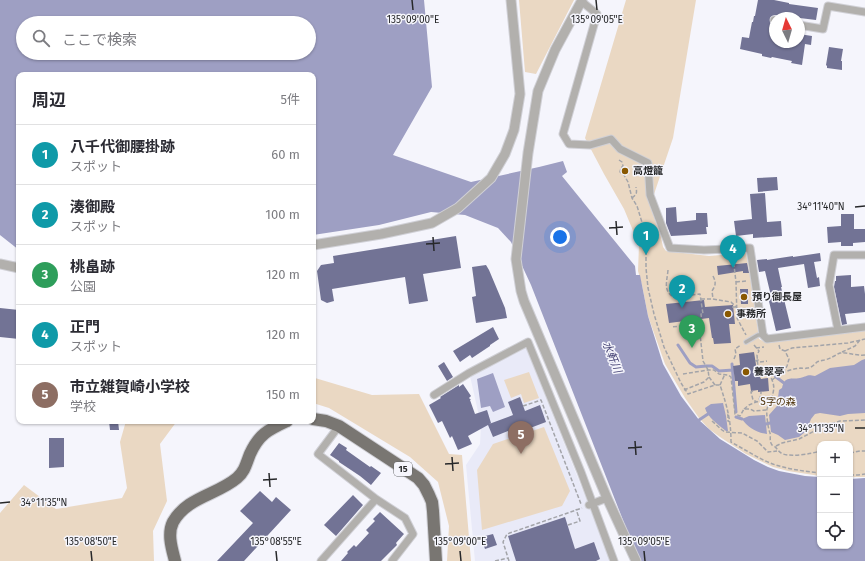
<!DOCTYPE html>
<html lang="ja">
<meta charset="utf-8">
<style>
:root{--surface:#fff;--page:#f7f7f7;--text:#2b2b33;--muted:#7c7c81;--line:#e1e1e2;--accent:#1a73e8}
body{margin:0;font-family:"Fira Sans","Noto Sans JP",sans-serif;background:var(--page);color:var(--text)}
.controls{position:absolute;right:12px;bottom:12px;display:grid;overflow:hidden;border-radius:8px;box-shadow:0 1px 3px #0004}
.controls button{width:36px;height:36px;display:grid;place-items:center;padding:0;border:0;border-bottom:1px solid var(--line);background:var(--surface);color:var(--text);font:20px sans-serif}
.compass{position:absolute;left:769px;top:12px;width:36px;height:36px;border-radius:50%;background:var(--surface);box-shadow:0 1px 3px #0004;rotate:355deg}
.you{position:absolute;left:560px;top:237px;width:14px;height:14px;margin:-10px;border:3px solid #fff;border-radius:50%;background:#1a73e8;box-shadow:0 0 0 6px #1a73e833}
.badge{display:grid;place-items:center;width:26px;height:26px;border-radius:50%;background:var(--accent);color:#fff;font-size:13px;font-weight:700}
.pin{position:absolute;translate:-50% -33px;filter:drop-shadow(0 1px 2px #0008)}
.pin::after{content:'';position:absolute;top:21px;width:14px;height:12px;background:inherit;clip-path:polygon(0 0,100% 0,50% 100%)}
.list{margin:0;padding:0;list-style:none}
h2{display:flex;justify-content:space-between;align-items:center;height:52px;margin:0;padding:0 16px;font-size:17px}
h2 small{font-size:13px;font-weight:400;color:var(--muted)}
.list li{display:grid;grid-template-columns:26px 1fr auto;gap:12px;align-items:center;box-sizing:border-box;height:60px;padding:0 16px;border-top:1px solid var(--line)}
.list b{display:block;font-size:15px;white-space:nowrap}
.list p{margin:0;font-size:13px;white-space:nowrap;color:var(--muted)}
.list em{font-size:13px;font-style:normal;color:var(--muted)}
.icon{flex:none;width:22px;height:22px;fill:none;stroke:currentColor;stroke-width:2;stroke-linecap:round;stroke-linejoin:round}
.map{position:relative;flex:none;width:865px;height:561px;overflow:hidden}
.search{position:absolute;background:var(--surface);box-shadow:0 1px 3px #0004;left:16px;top:16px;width:300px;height:44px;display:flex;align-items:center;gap:10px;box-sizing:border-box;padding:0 14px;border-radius:22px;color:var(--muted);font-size:15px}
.panel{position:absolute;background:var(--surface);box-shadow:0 1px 3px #0004;left:16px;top:72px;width:300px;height:352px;border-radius:8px}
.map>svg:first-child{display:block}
.built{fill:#e9eaf8}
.green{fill:#ead8c3}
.water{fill:#9e9fc3;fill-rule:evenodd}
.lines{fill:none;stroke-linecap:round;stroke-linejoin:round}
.stream{stroke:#9e9fc3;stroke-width:3}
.building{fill:#727395}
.service-casing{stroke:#d0d0d6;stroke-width:5.5}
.minor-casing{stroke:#d0d0d6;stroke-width:9}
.tertiary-casing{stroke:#d0d0d6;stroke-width:11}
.primary-casing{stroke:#d0d0d6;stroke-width:14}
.path{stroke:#a3a4a9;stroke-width:1.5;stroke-dasharray:4 2;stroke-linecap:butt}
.service{stroke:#b2b0ad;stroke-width:3.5}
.minor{stroke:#b2b0ad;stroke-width:7}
.tertiary{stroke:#b2b0ad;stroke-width:9}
.primary{stroke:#797672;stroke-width:12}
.ticks{fill:none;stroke:#27282a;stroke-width:1.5}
.poi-dot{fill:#895800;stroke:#f5f5fc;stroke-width:1.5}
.labels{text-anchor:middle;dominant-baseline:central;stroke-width:3;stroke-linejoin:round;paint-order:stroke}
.shield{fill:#f5f5fc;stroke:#656669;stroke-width:1}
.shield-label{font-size:9px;font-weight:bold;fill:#27282a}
.poi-label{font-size:10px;font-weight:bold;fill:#27282a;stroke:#f5f5fc;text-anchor:start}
.park-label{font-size:10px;fill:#4e330a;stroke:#f5f5fc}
.water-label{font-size:11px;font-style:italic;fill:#444274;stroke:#f5f5fc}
.ticks-label{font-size:10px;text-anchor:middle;fill:#27282a;stroke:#f5f5fc;stroke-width:3;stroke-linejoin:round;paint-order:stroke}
</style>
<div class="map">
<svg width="865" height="561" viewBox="0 0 865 561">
<rect width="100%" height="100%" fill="#f5f5fc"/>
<path class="built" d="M 526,348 L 611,561 L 475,561 L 466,465 L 480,444 L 481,425 L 470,376 Z"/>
<path class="green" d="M 519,0 L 574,0 L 536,74 L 525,72 Z
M 626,0 L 696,0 L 673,138 L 650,206 L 661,237 L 663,247 L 666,251 L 709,256 L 746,253 L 751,281 L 759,339 L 765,342 L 865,330 L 865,477 L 850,477 L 850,444 L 820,444 L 820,476 L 788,471 L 773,467 L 746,454 L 720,437 L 709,429 L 699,418 L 685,398 L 665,364 L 648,316 L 642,285 L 638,271 L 639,245 L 624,209 L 604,174 L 585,138 Z
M 529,372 L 539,398 L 524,403 L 521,394 L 511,398 L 504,380 Z
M 313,376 L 315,378 L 372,395 L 419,394 L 449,454 L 462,455 L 471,561 L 447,561 L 449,526 L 438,482 L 410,457 L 329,408 L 313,403 Z
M 126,421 L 177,421 L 160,444 L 167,501 L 153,531 L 154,561 L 0,561 L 0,513 L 24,485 L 56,509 L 122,498 L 127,488 L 120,442 Z
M 544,427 L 570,491 L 562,506 L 482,530 L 477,470 L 493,444 Z"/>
<path class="water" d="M 0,0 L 424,0 L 432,87 L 393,155 L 471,182 L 539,167 L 563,161 L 567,172 L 562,176 L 635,266 L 636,275 L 640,275 L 648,316 L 663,364 L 681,396 L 699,420 L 720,439 L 754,460 L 768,467 L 779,471 L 805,476 L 820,477 L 820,546 L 850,546 L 850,479 L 865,478 L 865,561 L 639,561 L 531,285 L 511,242 L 498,228 L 465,215 L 431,212 L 379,225 L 313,235 L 313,75 L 19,75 L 19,250 L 0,235 ZM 23,23 L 309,23 L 309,53 L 23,53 Z
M 865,359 L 865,413 L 848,414 L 840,416 L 820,413 L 815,414 L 811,419 L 808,427 L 805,432 L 799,437 L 785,440 L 778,435 L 771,432 L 769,415 L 777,406 L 779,390 L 782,388 C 785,375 791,380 800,378 C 808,376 807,374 815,376 L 830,368 L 854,365 L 862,360 Z
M 493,373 L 505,407 L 493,412 L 490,406 L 481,408 L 477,379 Z
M 723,403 L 726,416 L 728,431 L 726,431 C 719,425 707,417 705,408 L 711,404 Z
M 765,415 L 767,434 C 757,433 747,427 742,419 L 749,416 Z"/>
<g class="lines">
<path class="stream" d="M 678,345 L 690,363 L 696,367 L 706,366 L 712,366 L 719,371 L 733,370
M 732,364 L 736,412
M 771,370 L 776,377 L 784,383
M 736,417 L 742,419
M 699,420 L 708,414
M 766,424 L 770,423"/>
</g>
<path class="building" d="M 758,0 L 774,0 L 789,3 L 789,4 L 818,8 L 816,20 L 775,15 L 772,16 L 770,18 L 770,23 L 772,24 L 775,25 L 775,42 L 799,42 L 799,34 L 812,36 L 811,45 L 805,44 L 802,65 L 791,63 L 792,61 L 772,57 L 771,58 L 762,56 L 762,54 L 740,49 L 742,37 L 749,38 L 752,22 L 753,22 L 754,16 L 755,16 Z
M 829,47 L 843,49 L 841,61 L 842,61 L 842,70 L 827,68 L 827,66 L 826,65 Z
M 777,177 L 778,190 L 758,192 L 757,178 Z
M 765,193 L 767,222 L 781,221 L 782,236 L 753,238 L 753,234 L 736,236 L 734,221 L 752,219 L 750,194 Z
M 676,207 L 677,222 L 696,220 L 696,213 L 707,213 L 708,227 L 706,227 L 707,234 L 671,236 L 666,223 L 666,208 Z
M 841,214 L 854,214 L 854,229 L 865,229 L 865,242 L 853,243 L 853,246 L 841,246 L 841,242 L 828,243 L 827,227 L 841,226 Z
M 456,236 L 461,268 L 423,274 L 428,301 L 409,304 L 405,277 L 332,289 L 334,301 L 327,303 L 321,300 L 317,271 L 321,265 L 334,263 L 333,256 Z
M 820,253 L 821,261 L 814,262 L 817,278 L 819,277 L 820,286 L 808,288 L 804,264 L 778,268 L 782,287 L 781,287 L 791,328 L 776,331 L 768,297 L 771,296 L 765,271 L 759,272 L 757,260 L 767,259 L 767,260 L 793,256 L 793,257 Z
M 747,263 L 749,273 L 743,273 L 743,271 L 718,275 L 717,266 Z
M 486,265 L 489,270 L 505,308 L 507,318 L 476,323 L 472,297 L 476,296 L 472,267 Z
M 851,275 L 851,287 L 864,286 L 865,294 L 865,312 L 845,314 L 847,324 L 842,325 L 834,287 L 835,281 L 836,281 L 836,276 Z
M 740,289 L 748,289 L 748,304 L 741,304 Z
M 704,300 L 705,307 L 733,305 L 735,324 L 729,324 L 731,343 L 714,344 L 713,338 L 712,338 L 709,318 L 669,323 L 666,304 Z
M 0,308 L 19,310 L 19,339 L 0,337 Z
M 493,327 L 499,339 L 490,345 L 490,346 L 472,358 L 470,355 L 460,362 L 453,351 Z
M 754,352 L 757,371 L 761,379 L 768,378 L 769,391 L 758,392 L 758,390 L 751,391 L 750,384 L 738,386 L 738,381 L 735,381 L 733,366 L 740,365 L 739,354 Z
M 444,362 L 453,377 L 447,381 L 438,366 Z
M 463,384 L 471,396 L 469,398 L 471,400 L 470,400 L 475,414 L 487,410 L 491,423 L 489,424 L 513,415 L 508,402 L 520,397 L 525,411 L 540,405 L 546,422 L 509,436 L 508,431 L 493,437 L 488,425 L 468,436 L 472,444 L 458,450 L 452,436 L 450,438 L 442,421 L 438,423 L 429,405 L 441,398 L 440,397 L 459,385 L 459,387 Z
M 109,421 L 118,421 L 119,430 L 110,430 Z
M 49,438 L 64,438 L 64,467 L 49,468 Z
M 339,443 L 347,448 L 346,450 L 370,467 L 371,466 L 381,473 L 371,485 L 360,476 L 339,462 L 339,461 L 330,455 Z
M 260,491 L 272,502 L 276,497 L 291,510 L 244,561 L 217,561 L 253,523 L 240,511 Z
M 353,495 L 363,505 L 336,536 L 324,525 Z
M 380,512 L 404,534 L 396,543 L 397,545 L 381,561 L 341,561 L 348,553 L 347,552 L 354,545 L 356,547 L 369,533 L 366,530 L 375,521 L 373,519 Z
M 565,517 L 575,549 L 594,542 L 600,559 L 596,561 L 516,561 L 508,536 Z
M 493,534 L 497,545 L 485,549 L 481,537 Z"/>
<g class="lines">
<defs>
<path id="service" d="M 746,342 L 758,335 L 763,335"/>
<path id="minor" d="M 581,1 L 597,14 L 563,134 L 569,144 L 590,145 L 611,139 L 620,149 L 648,163 L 650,195 L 670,248 L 704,250 L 750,248 L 763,335 L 767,339 L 865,327
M 774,20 L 775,20
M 799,25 L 823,29 L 828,6 L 865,12
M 838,330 L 829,285 L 834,255 L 865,255
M 434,395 L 469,373 L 528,342 L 581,472 L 614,561
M 376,499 L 405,518 L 413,534 L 392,561
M 589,505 L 607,498
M 321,561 L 376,499 L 318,454 L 339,426"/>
<path id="tertiary" d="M 582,0 L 555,50 L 538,91 L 528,153 L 516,259 L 521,291 L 524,301 L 607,498 L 636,561
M 313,245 L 381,234 L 432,223 L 458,208 L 491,178 L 505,154 L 514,130 L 520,94 L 511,0
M 0,264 L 19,268"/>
<path id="primary" d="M 313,419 L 326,421 L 339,426 L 418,478 L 424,485 L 429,495 L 432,502 L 433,511 L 436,561
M 175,561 C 172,549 167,534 173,522 C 187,497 217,495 237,478 C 245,471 246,464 250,454 C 259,434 268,430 287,421"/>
</defs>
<use href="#service" class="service-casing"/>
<use href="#minor" class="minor-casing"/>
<use href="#tertiary" class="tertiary-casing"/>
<use href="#primary" class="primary-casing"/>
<path class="path" d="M 619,160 L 622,162 L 623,166 L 621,168 L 620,172 L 624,175 L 628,182 L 632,198 L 637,206 L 644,229 L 647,231 L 649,241 L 647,247 L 646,255 L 646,268 L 648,288 L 654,314 L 664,347 L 671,362 L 681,383 L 688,394 L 715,385 L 720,385 C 727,406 731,420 731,442 C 744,449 756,457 770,463 C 786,469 803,471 820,473
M 632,198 C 637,194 637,193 636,187
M 733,257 L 736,282 L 737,318 L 746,335
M 668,270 C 667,282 663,290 673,297 L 700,294 L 703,314 L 701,314 L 702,324 L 671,327
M 713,276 C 716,282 716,285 712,291 L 713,299
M 736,282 L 746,281
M 701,299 L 713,299 L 731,302 L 736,307
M 732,307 L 736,307
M 692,320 L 693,325
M 754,345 L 759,351 L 757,355 L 758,368 C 762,371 770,374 772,380 C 777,391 770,399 767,409 C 766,412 768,429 770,433 C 771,437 769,441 772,445 C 772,445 774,446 774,446 C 778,449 778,452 783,454 C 792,457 811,454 820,451
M 779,345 L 780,349 L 785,351 L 789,359 L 787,366 L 783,373
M 756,348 L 764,347
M 785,351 L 792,348 L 848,343 L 865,339
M 842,352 L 855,346 L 860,340
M 734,359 L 736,354 L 735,349 L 741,345
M 755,361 L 758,360 L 760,362 L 767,361
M 683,374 L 708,370 L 714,370 L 719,374 L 728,375 L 731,377 L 735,414 L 740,416 L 744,409 L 750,409 L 754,411 L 766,410
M 709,377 L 715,385
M 772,380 C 780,373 790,369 801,368 C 802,368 805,369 807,368 C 811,368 814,365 817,362 C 822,360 828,360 832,357 C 835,356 837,354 840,353 C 848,352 856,356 865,355
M 720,385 L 725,374
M 684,390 L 704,382 L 709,377 L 708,370 L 703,361 L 699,325
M 753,391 L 751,392 L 753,400 L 757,402 C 760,399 761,396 761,392
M 759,400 L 764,397 L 770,398
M 523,406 L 541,400 L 581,504
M 744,409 L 749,405 L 756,402
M 727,415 L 728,415 L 728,421 L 730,422
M 712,421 L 722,430 L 725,432 L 742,433 L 757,441 L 768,452 L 777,451
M 776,446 L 782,443 L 799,439 L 824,426 L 840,421 L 865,420
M 850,453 L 860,451 L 865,451
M 850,475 L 858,475 L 865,474
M 568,525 L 580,521 L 576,509
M 495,561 L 508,558
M 509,561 L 503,542 L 507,534 L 582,508"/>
<use href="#service" class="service"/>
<use href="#minor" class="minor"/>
<use href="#tertiary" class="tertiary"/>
<use href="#primary" class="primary"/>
</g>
<path class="ticks" d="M 412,0 L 413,10M 596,0 L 597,10M 855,207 L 865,206M 616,221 L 617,235M 609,228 L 623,227M 433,237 L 434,251M 426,244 L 440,243M 855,428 L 865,428M 635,441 L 636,455M 628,448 L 642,447M 452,457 L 453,471M 445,464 L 459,463M 269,473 L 270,487M 263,480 L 277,479M 0,503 L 10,502M 91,551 L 92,561M 276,551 L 277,561M 460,551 L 461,561M 644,551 L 645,561"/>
<g class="poi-dot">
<circle cx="625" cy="171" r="4"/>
<circle cx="744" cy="297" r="4"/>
<circle cx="728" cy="314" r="4"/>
<circle cx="746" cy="372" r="4"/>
</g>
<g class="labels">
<rect class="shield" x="394" y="462" width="18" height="14" rx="3"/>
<g class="shield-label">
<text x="403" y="469">15</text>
</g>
<g class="poi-label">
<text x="633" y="171">高燈籠</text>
<text x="752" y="297">預り御長屋</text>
<text x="736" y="314">事務所</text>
<text x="754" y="372">養翠亭</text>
</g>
<g class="park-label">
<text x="778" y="402">S字の森</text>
</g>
<g class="water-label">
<text transform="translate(612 357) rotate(68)">水軒川</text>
</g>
</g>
<g class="ticks-label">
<text x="413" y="23">135°09'00"E</text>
<text x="597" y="23">135°09'05"E</text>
<text x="821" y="210">34°11'40"N</text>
<text x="821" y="432">34°11'35"N</text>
<text x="44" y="506">34°11'35"N</text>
<text x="91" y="545">135°08'50"E</text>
<text x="276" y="545">135°08'55"E</text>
<text x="460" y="545">135°09'00"E</text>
<text x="644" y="545">135°09'05"E</text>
</g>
</svg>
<div class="controls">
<button>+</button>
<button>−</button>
<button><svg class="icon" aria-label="locate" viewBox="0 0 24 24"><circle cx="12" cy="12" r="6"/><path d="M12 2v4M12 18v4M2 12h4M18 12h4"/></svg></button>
</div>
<svg class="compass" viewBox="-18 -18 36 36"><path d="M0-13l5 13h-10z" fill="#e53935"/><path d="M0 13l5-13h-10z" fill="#7c7c81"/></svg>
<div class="you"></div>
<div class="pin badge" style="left:646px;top:255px;background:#0f9aa8">1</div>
<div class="pin badge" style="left:682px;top:308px;background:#0f9aa8">2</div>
<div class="pin badge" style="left:692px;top:348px;background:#2e9e5b">3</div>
<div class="pin badge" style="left:733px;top:268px;background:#0f9aa8">4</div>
<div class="pin badge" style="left:521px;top:454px;background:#8d6e63">5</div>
<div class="search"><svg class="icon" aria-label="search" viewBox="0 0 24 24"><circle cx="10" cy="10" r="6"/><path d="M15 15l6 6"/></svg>ここで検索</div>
<section class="panel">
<h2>周辺<small>5件</small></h2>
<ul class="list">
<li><span class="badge" style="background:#0f9aa8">1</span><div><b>八千代御腰掛跡</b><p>スポット</p></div><em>60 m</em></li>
<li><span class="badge" style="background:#0f9aa8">2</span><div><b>湊御殿</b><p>スポット</p></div><em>100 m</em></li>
<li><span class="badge" style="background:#2e9e5b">3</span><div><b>桃畠跡</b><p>公園</p></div><em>120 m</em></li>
<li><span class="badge" style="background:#0f9aa8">4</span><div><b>正門</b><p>スポット</p></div><em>120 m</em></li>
<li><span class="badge" style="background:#8d6e63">5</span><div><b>市立雑賀崎小学校</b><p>学校</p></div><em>150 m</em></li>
</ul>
</section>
</div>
